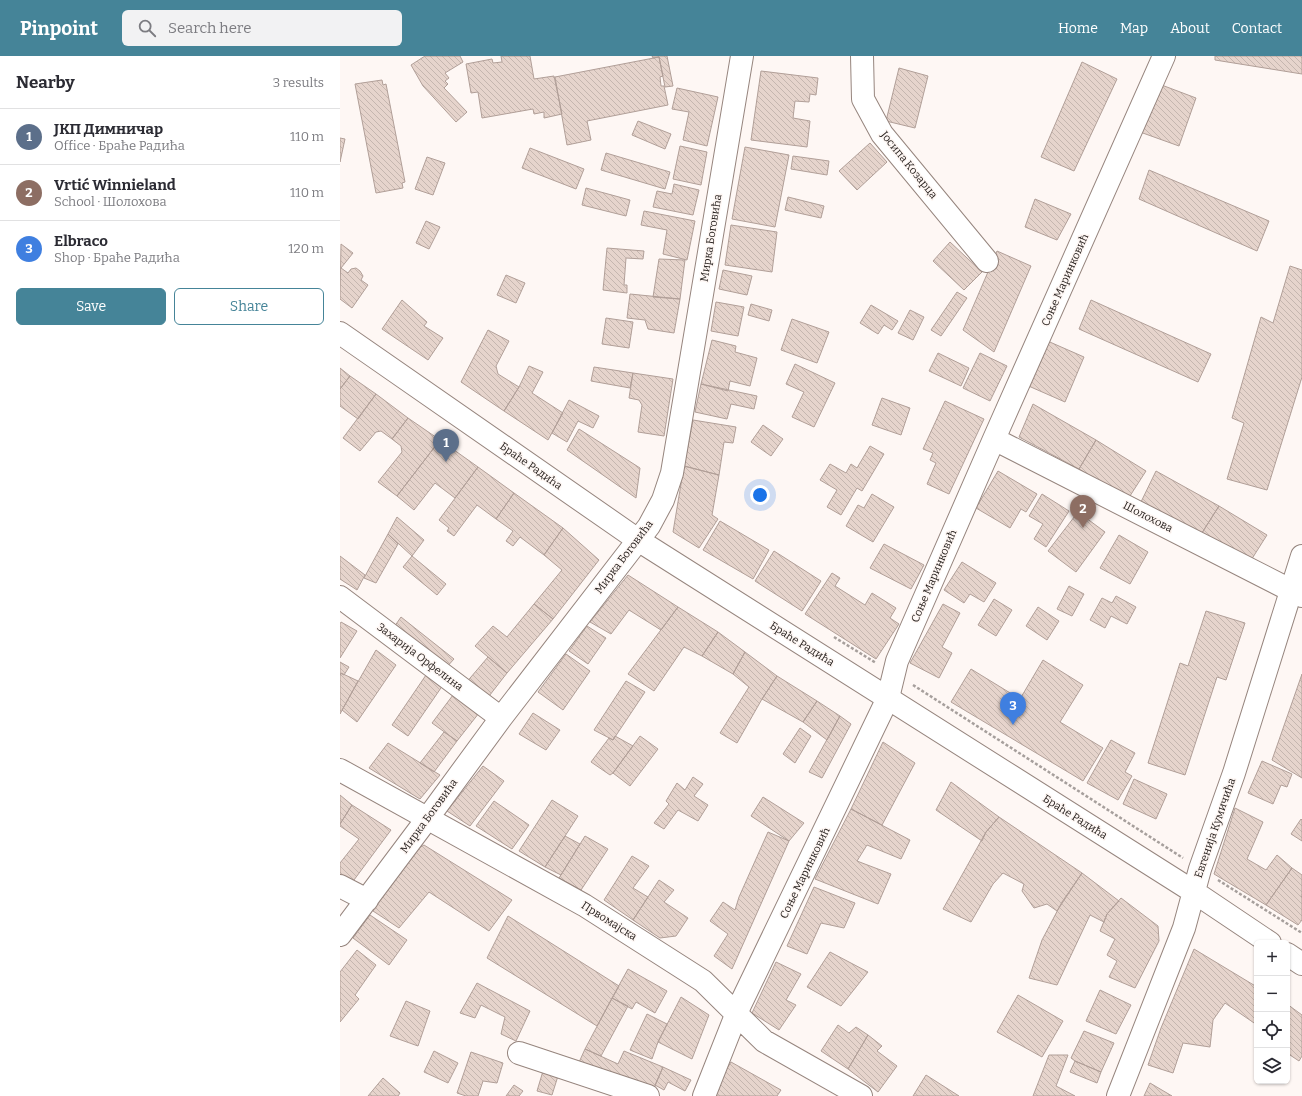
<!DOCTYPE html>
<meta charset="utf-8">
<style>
:root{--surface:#fff;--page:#f2f2f3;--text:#2b2b33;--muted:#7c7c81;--line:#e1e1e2;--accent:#458498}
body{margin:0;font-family:Bitter,serif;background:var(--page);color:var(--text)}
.controls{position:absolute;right:12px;bottom:12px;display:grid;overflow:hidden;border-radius:6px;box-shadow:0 1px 3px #0004}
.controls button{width:36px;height:36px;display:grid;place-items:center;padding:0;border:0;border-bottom:1px solid var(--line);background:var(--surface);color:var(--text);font:20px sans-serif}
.you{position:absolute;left:420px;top:439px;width:14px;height:14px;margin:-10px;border:3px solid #fff;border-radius:50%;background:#1a73e8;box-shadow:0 0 0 6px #1a73e833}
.badge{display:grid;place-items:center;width:26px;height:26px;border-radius:50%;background:var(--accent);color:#fff;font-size:13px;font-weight:700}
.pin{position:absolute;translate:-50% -33px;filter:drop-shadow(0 1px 2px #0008)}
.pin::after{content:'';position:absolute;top:21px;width:14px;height:12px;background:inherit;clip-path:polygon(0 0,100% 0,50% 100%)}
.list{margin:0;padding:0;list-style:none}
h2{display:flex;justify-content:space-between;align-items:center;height:52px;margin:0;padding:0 16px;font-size:17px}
h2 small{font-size:13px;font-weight:400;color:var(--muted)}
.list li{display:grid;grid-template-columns:26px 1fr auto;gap:12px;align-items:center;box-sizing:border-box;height:56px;padding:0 16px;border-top:1px solid var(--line)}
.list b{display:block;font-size:15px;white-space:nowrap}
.list p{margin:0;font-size:13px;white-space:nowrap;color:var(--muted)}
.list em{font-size:13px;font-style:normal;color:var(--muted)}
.actions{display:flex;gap:8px;padding:12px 16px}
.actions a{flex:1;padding:9px 0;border:1px solid var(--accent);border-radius:6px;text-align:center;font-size:14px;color:var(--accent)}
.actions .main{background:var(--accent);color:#fff}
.icon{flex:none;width:22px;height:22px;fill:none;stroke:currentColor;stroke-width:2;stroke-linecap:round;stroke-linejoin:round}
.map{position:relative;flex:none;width:962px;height:1040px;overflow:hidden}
header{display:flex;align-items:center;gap:24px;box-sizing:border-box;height:56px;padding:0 20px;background:var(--accent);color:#fff}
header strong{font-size:19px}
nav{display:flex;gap:22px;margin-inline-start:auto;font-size:14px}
.search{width:280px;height:36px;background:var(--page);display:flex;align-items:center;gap:10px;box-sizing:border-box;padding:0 14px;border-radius:6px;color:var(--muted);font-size:15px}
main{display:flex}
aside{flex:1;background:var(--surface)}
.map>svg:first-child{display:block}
.building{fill:url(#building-back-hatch);stroke:#b19f98}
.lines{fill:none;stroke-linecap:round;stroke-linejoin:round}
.minor-casing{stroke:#96857e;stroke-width:24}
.tertiary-casing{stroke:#96857e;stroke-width:24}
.path{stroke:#a69f9c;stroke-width:2.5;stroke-dasharray:3 2;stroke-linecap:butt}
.minor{stroke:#fff;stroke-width:22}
.tertiary{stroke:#fff;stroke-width:22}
.labels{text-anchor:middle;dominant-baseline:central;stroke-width:3;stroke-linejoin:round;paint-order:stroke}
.street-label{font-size:11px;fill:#292320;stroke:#fef7f4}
</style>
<header>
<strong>Pinpoint</strong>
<div class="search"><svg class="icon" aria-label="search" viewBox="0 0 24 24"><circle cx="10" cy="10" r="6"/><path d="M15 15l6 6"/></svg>Search here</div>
<nav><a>Home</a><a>Map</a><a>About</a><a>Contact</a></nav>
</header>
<main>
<aside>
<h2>Nearby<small>3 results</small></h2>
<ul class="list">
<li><span class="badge" style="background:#5c6f8a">1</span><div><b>ЈКП Димничар</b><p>Office · Браће Радића</p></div><em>110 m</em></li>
<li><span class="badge" style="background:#8d6e63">2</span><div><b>Vrtić Winnieland</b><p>School · Шолохова</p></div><em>110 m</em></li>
<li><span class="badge" style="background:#3f7fe0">3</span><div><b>Elbraco</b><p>Shop · Браће Радића</p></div><em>120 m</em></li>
</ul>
<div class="actions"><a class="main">Save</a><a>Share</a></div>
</aside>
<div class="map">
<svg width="962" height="1040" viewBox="0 0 962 1040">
<defs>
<pattern id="building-back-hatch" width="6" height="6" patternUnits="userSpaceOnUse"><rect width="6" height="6" fill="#e6d4cc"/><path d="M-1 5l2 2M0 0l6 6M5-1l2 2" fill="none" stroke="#c5b6af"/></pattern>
</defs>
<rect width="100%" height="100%" fill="#fef7f4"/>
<path class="building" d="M 85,0 L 120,0 L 123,6 L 105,17 L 109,22 L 105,25 L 108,28 L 104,32 L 127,56 L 116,66 L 83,30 L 71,9 Z
M 161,0 L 190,0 L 194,23 L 214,20 L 222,58 L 204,62 L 204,56 L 194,58 L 193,53 L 142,62 L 138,36 L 131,37 L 126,8 L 152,3 L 153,7 L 162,6 Z
M 312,0 L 327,0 L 333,30 L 325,31 L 319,1 L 313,2 Z
M 875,0 L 962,0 L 962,18 L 875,4 Z
M 319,1 L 323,20 L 320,21 L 321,30 L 324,30 L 328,49 L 247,65 L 251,84 L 227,89 L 215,21 Z
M 742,6 L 777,23 L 734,115 L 701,101 Z
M 559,12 L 588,20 L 575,72 L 546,65 Z
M 421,15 L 478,22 L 476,39 L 470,38 L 469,46 L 455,45 L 453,62 L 470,65 L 467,91 L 411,84 Z
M 42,24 L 43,29 L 46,28 L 65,126 L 62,127 L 63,132 L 36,137 L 15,28 Z
M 819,28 L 856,42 L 839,90 L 800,76 Z
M 337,32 L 378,41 L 367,90 L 343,84 L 349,56 L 332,53 Z
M 298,65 L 331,78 L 325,93 L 292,79 Z
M 0,82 L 5,83 L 0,106 Z
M 530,87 L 547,106 L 517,134 L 499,115 Z
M 340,90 L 367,96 L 361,129 L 333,123 Z
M 405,91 L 449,99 L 435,171 L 392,163 Z
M 190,92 L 244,113 L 236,133 L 182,112 Z
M 266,97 L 330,116 L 325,133 L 261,114 Z
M 453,100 L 489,105 L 487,119 L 451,113 Z
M 87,101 L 105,107 L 93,139 L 75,133 Z
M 809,114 L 929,165 L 917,195 L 799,143 Z
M 334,128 L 359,134 L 353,159 L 313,151 L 317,135 L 332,138 Z
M 246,132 L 290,144 L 286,160 L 242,149 Z
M 448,141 L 484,150 L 481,162 L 445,154 Z
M 695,143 L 731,158 L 717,184 L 685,171 Z
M 304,155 L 355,165 L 347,204 L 323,198 L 327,174 L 301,169 Z
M 86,165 L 100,171 L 89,193 L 76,187 Z
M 391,169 L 437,176 L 432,216 L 385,209 Z
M 610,186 L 642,216 L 624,234 L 593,205 Z
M 1,188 L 13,197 L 1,212 L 8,217 L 11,213 L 16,212 L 20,215 L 23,220 L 21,224 L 28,229 L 12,252 L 0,243 Z
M 267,192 L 304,195 L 303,203 L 286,202 L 284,229 L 287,229 L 287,237 L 263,234 Z
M 657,195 L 691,210 L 654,296 L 623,274 Z
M 319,203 L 345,204 L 340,243 L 313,241 Z
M 950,210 L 962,214 L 962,321 L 927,434 L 887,423 L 904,367 L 892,362 L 921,261 L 933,267 Z
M 383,214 L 412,220 L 407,239 L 379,233 Z
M 166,219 L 185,227 L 176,247 L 157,239 Z
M 617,236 L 627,242 L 601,280 L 591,274 Z
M 290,238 L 340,243 L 334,277 L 308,273 L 305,264 L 287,262 Z
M 62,244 L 87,266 L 84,270 L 103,282 L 88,304 L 42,273 Z
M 751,244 L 871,298 L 858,326 L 739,273 Z
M 376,246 L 404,251 L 398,280 L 371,275 Z
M 411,248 L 432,254 L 429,265 L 408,259 Z
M 531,249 L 558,265 L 552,274 L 544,269 L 538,278 L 520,267 Z
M 570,254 L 584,261 L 573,284 L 558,277 Z
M 266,262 L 293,266 L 289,292 L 262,288 Z
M 452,263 L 489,276 L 477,307 L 441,294 Z
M 148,274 L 169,285 L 156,310 L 158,318 L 179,331 L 164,355 L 121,326 Z
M 703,283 L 744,301 L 725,346 L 684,328 Z
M 372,284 L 396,290 L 395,296 L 417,302 L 410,330 L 390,325 L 388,335 L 361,328 Z
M 598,297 L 629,312 L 621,330 L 589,315 Z
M 640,297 L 667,310 L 650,345 L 623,332 Z
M 455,308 L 495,327 L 474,371 L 452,361 L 464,336 L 446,328 Z
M 189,310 L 203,316 L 192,337 L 223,357 L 208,384 L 164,355 L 179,331 Z
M 254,311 L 293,317 L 290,332 L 251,325 Z
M 0,312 L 10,320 L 0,333 Z
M 293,317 L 333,323 L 324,380 L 298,376 L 302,349 L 299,344 L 289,342 Z
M 10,320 L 36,338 L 18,363 L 0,350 L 0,333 Z
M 361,328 L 417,340 L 414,353 L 391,348 L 387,363 L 355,356 Z
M 36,338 L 68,362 L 52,383 L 41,375 L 36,376 L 20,395 L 3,382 Z
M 542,342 L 570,352 L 561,379 L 532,369 Z
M 229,344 L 259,360 L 253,372 L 238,365 L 227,386 L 212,377 Z
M 605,345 L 644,363 L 609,438 L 587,428 L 596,407 L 590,404 L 593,397 L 583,393 Z
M 693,348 L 756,384 L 739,413 L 679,381 Z
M 68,362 L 100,384 L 57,440 L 38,426 L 62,396 L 61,390 L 52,383 Z
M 353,364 L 396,371 L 393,387 L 384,386 L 379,419 L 344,410 Z
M 423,369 L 443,383 L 431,400 L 411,386 Z
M 239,373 L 300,412 L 296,442 L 227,394 Z
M 100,384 L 138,411 L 115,442 L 95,427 L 74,454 L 57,440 Z
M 756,384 L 806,415 L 788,443 L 739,413 Z
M 530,390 L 544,398 L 522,435 L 517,432 L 501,459 L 487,451 L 497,434 L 480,424 L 490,408 L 506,417 L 511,408 L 517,412 Z
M 344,410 L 379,419 L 372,459 L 378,463 L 359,492 L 333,476 Z
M 138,411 L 174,437 L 156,463 L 137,449 L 114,480 L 107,475 L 109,472 L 99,464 Z
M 658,415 L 697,438 L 686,456 L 681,453 L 670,472 L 636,452 Z
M 816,415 L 879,450 L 860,480 L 800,448 Z
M 174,437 L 223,472 L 204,499 L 180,481 L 173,490 L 166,485 L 173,475 L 156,463 Z
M 532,438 L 554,451 L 533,486 L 506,470 L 518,449 L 524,452 Z
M 702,438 L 729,455 L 706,491 L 694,483 L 703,468 L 689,460 Z
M 879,450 L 927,479 L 908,509 L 860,480 Z
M 738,456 L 765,476 L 736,516 L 708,495 Z
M 57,461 L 84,484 L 72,500 L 48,478 Z
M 380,465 L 429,494 L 413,523 L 363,494 Z
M 223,472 L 259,504 L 213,563 L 194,548 L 222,514 L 204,499 Z
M 48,478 L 58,488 L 36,527 L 24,522 Z
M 779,479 L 808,496 L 790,528 L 760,512 Z
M 544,488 L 584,509 L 571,533 L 530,512 Z
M 434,495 L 481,525 L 462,555 L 415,525 Z
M 0,500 L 25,519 L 17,534 L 0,523 Z
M 72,500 L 106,528 L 97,539 L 63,511 Z
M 622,506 L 656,527 L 644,546 L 630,538 L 624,547 L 604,534 Z
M 492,517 L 500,522 L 495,530 L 525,549 L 532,537 L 556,552 L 550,562 L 559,568 L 536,603 L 465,558 Z
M 288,519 L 338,551 L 321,574 L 289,554 L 271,578 L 250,566 Z
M 729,530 L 744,538 L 732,560 L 717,553 Z
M 776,540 L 796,551 L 787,568 L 771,560 L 765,572 L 750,564 L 762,542 L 772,547 Z
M 654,543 L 672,554 L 656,580 L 638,569 Z
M 194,548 L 213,563 L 167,617 L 135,590 L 153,570 L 167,581 Z
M 603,548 L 620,557 L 602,591 L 612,597 L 599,622 L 570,607 Z
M 338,551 L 378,576 L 362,600 L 344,591 L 314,635 L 288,618 Z
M 698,551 L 719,565 L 707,584 L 686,570 Z
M 866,555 L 905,567 L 886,624 L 877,621 L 845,719 L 808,707 L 840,607 L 848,610 Z
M 61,561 L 114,603 L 104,614 L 52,574 Z
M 1,566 L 17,575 L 0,602 L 0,568 Z
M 247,570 L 266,582 L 248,608 L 229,595 Z
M 378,576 L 405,596 L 393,618 L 362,600 Z
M 36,594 L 56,609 L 17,666 L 2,654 Z
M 405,596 L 437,620 L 422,643 L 397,687 L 380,677 L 409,631 L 393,618 Z
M 226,598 L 250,615 L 223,654 L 198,636 Z
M 148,601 L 167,617 L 146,644 L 125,628 Z
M 703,604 L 743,629 L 720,666 L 763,692 L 743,725 L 611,646 L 631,613 L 680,643 Z
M 0,606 L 9,611 L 4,619 L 0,617 Z
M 1,617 L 18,625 L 0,658 L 0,620 Z
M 962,618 L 962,722 L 932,704 Z
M 86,619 L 103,629 L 68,680 L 52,669 Z
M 437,620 L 477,645 L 463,666 L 422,643 Z
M 286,625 L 305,636 L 273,684 L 254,674 Z
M 113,639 L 139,657 L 117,685 L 92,667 Z
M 477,645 L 500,660 L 487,684 L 463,666 Z
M 193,657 L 220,674 L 206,694 L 179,678 Z
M 500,660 L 511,668 L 482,722 L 469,716 Z
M 460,672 L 471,680 L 455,707 L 443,698 Z
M 104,676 L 117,685 L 94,716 L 80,707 Z
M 275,680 L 293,690 L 273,717 L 270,719 L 251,706 L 269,682 L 273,684 Z
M 300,680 L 318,693 L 290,730 L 273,717 Z
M 771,684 L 795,697 L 785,716 L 792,720 L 778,744 L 747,727 Z
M 543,686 L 575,707 L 542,769 L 511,753 Z
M 48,687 L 100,719 L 80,743 L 29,712 Z
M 922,705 L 952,718 L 947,731 L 941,729 L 933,748 L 908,737 Z
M 143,710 L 164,725 L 130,770 L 107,755 Z
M 353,721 L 363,728 L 354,740 L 368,749 L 358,765 L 338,754 L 324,773 L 314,767 L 329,748 L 326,745 L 337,727 L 345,734 Z
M 794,723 L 827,738 L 816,763 L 783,748 Z
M 611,726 L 659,761 L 646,776 L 642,785 L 596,754 Z
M 0,739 L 12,749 L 0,768 Z
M 423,741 L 464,767 L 449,785 L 411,760 Z
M 212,744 L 238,760 L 205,811 L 179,795 Z
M 154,745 L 189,769 L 172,793 L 136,770 Z
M 12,749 L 51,774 L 11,828 L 0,821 L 0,807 L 19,783 L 0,770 L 0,768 Z
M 895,752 L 923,766 L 907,803 L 926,814 L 937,799 L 952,812 L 926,849 L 874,818 Z
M 511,753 L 570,784 L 561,803 L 527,789 L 517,805 L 551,818 L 538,848 L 475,823 Z
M 659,761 L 742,817 L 717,855 L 707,848 L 694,852 L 682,835 L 684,828 L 663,817 L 653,828 L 631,866 L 603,853 L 646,776 Z
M 961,763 L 962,764 L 962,785 L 951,778 Z
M 428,776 L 449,785 L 392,913 L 374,900 L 388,878 L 370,865 L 383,846 L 395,854 L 399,841 Z
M 225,780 L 240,788 L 221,819 L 205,811 Z
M 245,780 L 268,793 L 241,834 L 219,822 Z
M 84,789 L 172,844 L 149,875 L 89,836 L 59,872 L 33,855 L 72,796 Z
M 292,800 L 309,810 L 293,832 L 308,841 L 293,864 L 264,844 Z
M 952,812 L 962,819 L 962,838 L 961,840 L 962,841 L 962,864 L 958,869 L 926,849 Z
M 742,817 L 779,845 L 767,858 L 764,866 L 750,859 L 717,929 L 689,922 L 702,884 L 722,846 Z
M 319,824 L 334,834 L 324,846 L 348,862 L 336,880 L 320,882 L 293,864 Z
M 474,831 L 515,847 L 504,872 L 481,867 L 467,898 L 447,890 Z
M 781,842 L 818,870 L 819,885 L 795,932 L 769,921 L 777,905 L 767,899 L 775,883 L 760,875 L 767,858 Z
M 30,859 L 67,884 L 49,909 L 13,882 Z
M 168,860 L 279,930 L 257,970 L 147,902 Z
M 854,893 L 917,931 L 917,969 L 885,947 L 873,964 L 870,991 L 843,987 L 833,1017 L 808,1009 L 821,972 Z
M 17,894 L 36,909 L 15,939 L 19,943 L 0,966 L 0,916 Z
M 490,896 L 528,916 L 501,950 L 467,931 Z
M 436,906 L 461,918 L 446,944 L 456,949 L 439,974 L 412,957 Z
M 288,913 L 327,935 L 315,957 L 296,946 L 292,953 L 272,942 Z
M 137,927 L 190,955 L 176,985 L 161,978 L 165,961 L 141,949 L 135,962 L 120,957 Z
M 760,934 L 791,949 L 776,978 L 746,965 Z
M 678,939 L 723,965 L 702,1001 L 657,976 Z
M 341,941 L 369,959 L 352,1003 L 318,986 Z
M 272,942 L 288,950 L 261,1000 L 245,993 Z
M 66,945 L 90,955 L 78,990 L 50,980 Z
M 947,948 L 962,959 L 962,1000 L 959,1005 L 947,997 Z
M 307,958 L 327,968 L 318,986 L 312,1003 L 290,994 Z
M 498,969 L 509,977 L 516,971 L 528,979 L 508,1013 L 481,995 Z
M 744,975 L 774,987 L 761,1016 L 735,1005 L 731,1002 Z
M 528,979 L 542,990 L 537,995 L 557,1010 L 538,1036 L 508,1013 Z
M 245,993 L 278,1008 L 284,995 L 323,1011 L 312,1037 L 236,1013 Z
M 94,995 L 118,1007 L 108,1027 L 84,1016 Z
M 131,996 L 163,1007 L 157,1027 L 143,1025 L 138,1040 L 126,1040 L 117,1037 Z
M 709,999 L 728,999 L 716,1030 L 735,1040 L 693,1040 Z
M 735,1005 L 761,1016 L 757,1027 L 730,1016 Z
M 391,1006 L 441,1034 L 437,1040 L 375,1040 L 381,1022 Z
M 323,1011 L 351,1024 L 345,1035 L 328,1026 L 324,1034 L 315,1029 Z
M 203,1015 L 218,1020 L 212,1039 L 197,1035 Z
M 586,1019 L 619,1040 L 573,1040 Z
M 43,1022 L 60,1037 L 58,1040 L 28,1040 Z
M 810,1027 L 832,1040 L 804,1040 Z
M 174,1029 L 183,1035 L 179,1040 L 166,1040 Z"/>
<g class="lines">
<defs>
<path id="minor" d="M 522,0 L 523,43 L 542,78 L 647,205
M 654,383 L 962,540
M 0,541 L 161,662
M 0,714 L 244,849 L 363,925 L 424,985 L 521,1040
M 0,830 L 27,844
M 0,879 L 87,763 L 161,662 L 309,470 L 323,444 L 332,417 L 402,0
M 179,997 L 308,1040
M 364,1040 L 400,949 L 548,642 L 557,605 L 654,383 L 824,0"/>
<path id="tertiary" d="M 0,277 L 298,484 L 854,836 L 930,887
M 947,898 L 962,908
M 778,1040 L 844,872 L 860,813 L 894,717 L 962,500"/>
</defs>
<use href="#minor" class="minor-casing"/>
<use href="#tertiary" class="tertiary-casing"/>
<path class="path" d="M 494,581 L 536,607
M 573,629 L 843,802
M 878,824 L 962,877"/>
<use href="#minor" class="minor"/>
<use href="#tertiary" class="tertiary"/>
</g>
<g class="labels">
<g class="street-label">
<text transform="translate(569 109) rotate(51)">Јосипа Козарца</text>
<text transform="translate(371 182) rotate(-81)">Мирка Боговића</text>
<text transform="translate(725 224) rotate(-66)">Соње Маринковић</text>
<text transform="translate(191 410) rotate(35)">Браће Радића</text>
<text transform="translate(808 461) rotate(27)">Шолохова</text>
<text transform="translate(284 501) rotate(-53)">Мирка Боговића</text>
<text transform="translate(594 520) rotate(-67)">Соње Маринковић</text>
<text transform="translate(462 588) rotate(32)">Браће Радића</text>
<text transform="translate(80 601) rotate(37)">Захарија Орфелина</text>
<text transform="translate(89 760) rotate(-54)">Мирка Боговића</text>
<text transform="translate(735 761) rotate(32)">Браће Радића</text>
<text transform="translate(875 772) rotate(-71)">Евгенија Кумичића</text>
<text transform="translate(465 817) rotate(-64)">Соње Маринковић</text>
<text transform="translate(269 865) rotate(32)">Првомајска</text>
</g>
</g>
</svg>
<div class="controls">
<button>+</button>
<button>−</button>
<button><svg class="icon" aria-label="locate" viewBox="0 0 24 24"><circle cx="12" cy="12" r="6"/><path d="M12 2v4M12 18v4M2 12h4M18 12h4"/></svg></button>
<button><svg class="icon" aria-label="layers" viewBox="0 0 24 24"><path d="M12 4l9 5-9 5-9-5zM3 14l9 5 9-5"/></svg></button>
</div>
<div class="you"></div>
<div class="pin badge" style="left:106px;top:406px;background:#5c6f8a">1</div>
<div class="pin badge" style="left:743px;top:472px;background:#8d6e63">2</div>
<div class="pin badge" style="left:673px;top:669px;background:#3f7fe0">3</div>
</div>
</main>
